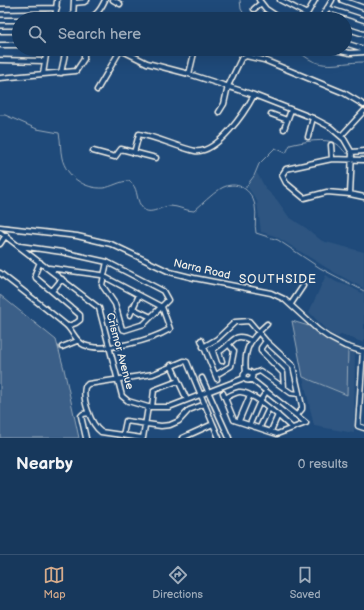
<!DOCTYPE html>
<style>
:root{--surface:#17385c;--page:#244365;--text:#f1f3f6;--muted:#9eacbb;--line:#365272;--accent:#d6ab8b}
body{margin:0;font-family:"Balsamiq Sans",sans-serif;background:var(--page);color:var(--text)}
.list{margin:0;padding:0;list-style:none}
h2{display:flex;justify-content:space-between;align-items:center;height:52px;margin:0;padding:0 16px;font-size:17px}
h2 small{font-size:13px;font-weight:400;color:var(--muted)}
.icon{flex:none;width:22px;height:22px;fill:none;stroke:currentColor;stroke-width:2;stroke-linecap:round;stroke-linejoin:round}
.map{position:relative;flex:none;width:364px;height:438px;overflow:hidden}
.search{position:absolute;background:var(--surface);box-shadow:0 4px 16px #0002;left:12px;right:12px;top:12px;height:44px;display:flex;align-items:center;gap:10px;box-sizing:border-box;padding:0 14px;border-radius:22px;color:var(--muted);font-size:15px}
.sheet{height:116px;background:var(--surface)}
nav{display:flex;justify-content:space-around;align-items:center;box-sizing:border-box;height:56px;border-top:1px solid var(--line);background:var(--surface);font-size:11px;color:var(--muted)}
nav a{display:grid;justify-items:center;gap:2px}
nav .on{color:var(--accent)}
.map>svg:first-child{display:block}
.built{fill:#2d5581}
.green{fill:#3a5f88;stroke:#97a8b8}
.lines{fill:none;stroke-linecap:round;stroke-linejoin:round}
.stream{stroke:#9cacbb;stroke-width:1}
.minor-casing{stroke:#f4f1e8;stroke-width:7}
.minor{stroke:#1f4a7a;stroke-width:4}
.labels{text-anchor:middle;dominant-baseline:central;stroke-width:3;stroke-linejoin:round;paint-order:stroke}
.street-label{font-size:11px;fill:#f4f1e8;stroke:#1f4a7a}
.neighbourhood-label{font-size:12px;letter-spacing:1px;fill:#f4f1e8;stroke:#1f4a7a}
</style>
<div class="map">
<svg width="364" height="438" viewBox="0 0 364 438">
<rect width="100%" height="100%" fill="#1f4a7a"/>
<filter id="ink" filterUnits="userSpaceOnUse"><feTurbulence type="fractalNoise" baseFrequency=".025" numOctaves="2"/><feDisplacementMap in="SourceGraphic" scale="8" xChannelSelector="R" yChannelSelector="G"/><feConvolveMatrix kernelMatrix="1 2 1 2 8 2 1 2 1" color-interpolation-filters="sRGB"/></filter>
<g filter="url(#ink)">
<path class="built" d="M 257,173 L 266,189 L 277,200 L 289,217 L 306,228 L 322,241 L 364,252 L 364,343 L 341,334 L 338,337 L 329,333 L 309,312 L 326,275 L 336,282 L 349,286 L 362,293 L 363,288 L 335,273 L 275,236 L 261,232 L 257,201 L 247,186 Z
M 348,348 L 355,351 L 354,433 L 314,426 L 303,377 L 347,395 Z"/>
<path class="green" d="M 0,295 L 56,340 L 64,369 L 79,438 L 0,438 Z
M 292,321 L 312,327 L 326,339 L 348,348 L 347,395 L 303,377 Z"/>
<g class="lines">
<path class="stream" d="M 240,0 L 241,9 L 247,19
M 296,49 C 321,73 334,62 364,62
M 0,115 L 5,115 L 37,129 L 59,133 C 61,141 60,150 62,158 C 66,176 84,189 103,188 C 112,187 120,181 129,181 C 139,188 135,197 141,206 C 148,218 161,206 170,206 C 178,206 186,211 194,211 C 202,204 211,195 220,189 C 236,179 252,189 255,206 C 257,215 254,225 256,233 L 278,240 L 320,268 L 364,291
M 353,154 L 364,155
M 245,188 L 254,176 L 259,164 L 275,148 L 286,153 L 290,145 C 302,142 326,137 337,144 C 343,148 343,153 349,154"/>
<defs>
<path id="minor" d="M 113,0 L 120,4
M 259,0 L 266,9 L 281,19
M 280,0 L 307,14
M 342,0 L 364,8
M 74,3 L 84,2 L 87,0
M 327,8 L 364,20
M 0,9 L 57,8
M 254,9 L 261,3
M 55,19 L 57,0
M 73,19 L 74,0
M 82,19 C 95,18 100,11 105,0
M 304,19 L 315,0
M 321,19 L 332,0
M 0,20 L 19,20
M 345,28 L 364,34
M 0,31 L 19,31
M 345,43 L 364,49
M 0,45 L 19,45
M 330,49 L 350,53 L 364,52
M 121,50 L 147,63 L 189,74 L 254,95 L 313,118 L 330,127 L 344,139 L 352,153 L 350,194 L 364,197
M 0,60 L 45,61
M 61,73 L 66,49
M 43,74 L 47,49
M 189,74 L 195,49
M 0,78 L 76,71 L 84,59 L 84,49
M 97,90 L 121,49
M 219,112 L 224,104 L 228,86 L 241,59 L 246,56 L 264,60 L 344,93 L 364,105
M 271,114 L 287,120
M 284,129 L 291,110
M 341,136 L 364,111
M 308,137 L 313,118
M 331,145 L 332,159
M 93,151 L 115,157 L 121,149 L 156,158
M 352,152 L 364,151
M 134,153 L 139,134 C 157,137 177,147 195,151 C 217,154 245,112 254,95
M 350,194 L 327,192 L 304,198 L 286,183 L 282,175 L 286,169 L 332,159 L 364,160
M 0,227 L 77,236 L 111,244 L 170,272 L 194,278 L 271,293 L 284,299 L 318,330 L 328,337 L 345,346 L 364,352
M 0,232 L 99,308 L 122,396 L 128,401 L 148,407 L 169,407 L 244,378
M 0,244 L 6,235
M 20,246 L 62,252 L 107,262 L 163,291 L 168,300 L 144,324 L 125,330 L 122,329 L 115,304 L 102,285 L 107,262
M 40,262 L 35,274 L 36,278 L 80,315 L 80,320 L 76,323 L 68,326
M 0,273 C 22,290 44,307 66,325 C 73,331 75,341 84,345 C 104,353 152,340 170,329 L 162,307 L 101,275 L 49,268
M 52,291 L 62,279
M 291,304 L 303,286
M 132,308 L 151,317
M 130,315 L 139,295
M 201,340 L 217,379
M 266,341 L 261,348 L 261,351 L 283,373 L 284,388
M 62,347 L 77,341
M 203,347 L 217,339 L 235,322 L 249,321 L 266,341 L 293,366 L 302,406 L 302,409 L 297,415
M 363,351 L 358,426 L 364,428
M 222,361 L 219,352 C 233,344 233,331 250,340
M 171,365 L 187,400
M243.5 376a4.5 4.5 0 1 1 9 0a4.5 4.5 0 1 1-9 0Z
M 246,372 C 243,349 251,338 267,324
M 252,374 L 260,371 L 291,393 L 299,394
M 216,375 L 231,366 L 234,351 L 229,345
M 202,378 L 229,438
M 223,393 L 234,420 L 277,434 L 306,423 L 251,379
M 225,398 C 229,396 234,393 239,392 C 252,390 282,419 292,428
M 152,407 L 154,390 L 178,381
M 239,421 L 250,395
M 213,424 L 219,438
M 250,424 L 260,401 L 266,392
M 260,427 L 269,408
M 271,431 L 278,415
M 123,435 L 126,421 L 161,426 L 170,425 L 179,421 L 189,410 L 205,404
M 86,438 L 81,416 L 83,414 L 89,413
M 142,438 L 101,432 C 91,425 82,399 85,387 L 88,384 L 153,374 L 184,361 L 187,362 L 213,424 L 182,438
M 143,438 L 148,407"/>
</defs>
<use href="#minor" class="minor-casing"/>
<use href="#minor" class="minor"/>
</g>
</g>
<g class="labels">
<g class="street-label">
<text transform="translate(202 269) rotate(13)">Narra Road</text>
<text transform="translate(120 351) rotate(75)">Crismor Avenue</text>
</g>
<g class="neighbourhood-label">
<text x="278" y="279">SOUTHSIDE</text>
</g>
</g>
</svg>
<div class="search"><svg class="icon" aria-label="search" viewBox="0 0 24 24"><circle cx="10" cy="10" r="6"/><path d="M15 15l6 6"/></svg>Search here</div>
</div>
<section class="sheet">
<h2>Nearby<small>0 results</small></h2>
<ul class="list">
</ul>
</section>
<nav>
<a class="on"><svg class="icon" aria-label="map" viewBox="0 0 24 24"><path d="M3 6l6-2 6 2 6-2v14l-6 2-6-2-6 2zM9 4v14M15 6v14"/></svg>Map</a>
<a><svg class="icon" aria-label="directions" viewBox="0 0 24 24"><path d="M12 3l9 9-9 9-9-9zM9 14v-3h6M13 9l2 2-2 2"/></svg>Directions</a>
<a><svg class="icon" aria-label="saved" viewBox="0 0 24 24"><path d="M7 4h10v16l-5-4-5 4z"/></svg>Saved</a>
</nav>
